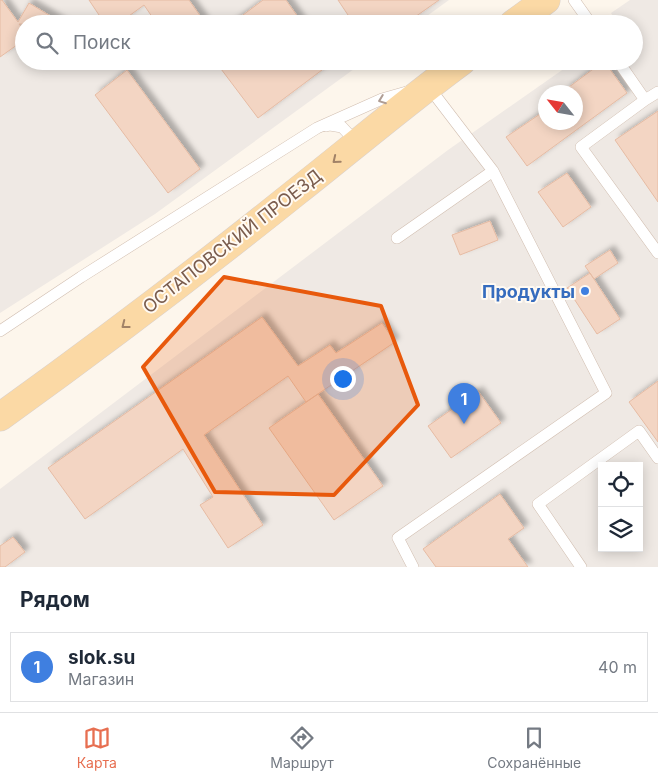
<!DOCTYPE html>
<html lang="ru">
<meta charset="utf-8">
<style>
:root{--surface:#fff;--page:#f6f6f7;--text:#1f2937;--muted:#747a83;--line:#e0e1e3;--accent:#e76f51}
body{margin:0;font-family:Inter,sans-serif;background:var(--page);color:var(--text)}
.controls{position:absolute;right:15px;bottom:15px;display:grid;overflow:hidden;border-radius:0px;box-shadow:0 2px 12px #0003}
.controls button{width:45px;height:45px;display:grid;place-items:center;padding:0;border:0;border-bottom:1px solid var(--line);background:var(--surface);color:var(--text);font:25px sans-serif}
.compass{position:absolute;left:538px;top:85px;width:45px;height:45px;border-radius:50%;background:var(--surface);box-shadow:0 2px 12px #0003;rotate:301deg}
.you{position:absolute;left:342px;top:378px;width:18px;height:18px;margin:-12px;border:4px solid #fff;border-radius:50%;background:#1a73e8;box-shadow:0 0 0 8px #1a73e833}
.badge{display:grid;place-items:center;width:32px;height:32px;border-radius:50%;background:var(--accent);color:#fff;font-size:16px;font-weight:700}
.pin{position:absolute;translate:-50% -41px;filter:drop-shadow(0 1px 2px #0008)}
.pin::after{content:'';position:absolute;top:26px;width:18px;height:15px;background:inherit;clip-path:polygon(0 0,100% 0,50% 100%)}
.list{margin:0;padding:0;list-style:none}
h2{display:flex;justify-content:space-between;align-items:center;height:65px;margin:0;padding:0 20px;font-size:21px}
h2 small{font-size:16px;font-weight:400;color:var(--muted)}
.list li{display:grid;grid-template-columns:32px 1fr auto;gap:15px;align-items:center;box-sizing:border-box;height:70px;margin:0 10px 10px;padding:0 10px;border:1px solid var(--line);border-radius:0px}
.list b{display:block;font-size:19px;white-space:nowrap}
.list p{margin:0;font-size:16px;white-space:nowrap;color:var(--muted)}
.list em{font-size:16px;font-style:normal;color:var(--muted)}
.icon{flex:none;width:28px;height:28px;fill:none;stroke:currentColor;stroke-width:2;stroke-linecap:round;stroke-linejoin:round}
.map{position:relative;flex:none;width:658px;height:567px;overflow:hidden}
.search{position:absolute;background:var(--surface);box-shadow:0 2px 12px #0003;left:15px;right:15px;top:15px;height:55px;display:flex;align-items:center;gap:12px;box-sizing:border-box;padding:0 18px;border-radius:28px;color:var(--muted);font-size:19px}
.sheet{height:145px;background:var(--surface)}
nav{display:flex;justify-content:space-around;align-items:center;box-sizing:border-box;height:70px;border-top:1px solid var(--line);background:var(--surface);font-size:14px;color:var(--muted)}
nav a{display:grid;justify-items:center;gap:2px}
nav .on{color:var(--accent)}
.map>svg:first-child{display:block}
.industrial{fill:#efe9e4;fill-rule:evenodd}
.building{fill:#f3d5c3;stroke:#e6bba3;filter:url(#shadow)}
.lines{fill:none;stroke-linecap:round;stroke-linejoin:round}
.lane-casing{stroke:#d1beb0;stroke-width:12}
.primary-casing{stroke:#dad1cd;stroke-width:29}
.lane{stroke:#fff;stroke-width:11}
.primary{stroke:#fbd9a5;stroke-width:28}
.oneway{stroke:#af9d94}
.oneway2{stroke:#a18267}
.marked{fill:#e8590c;fill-opacity:0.2;stroke:#e8590c;stroke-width:4;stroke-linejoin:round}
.shop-dot{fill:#3f7fe0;stroke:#fffaf3;stroke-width:2}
.labels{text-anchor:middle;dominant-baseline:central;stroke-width:4;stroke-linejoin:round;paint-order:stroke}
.street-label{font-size:18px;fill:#7a5c4d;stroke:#fffaf3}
.shop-label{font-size:18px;font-weight:bold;fill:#366cbe;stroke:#fffaf3;text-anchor:end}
</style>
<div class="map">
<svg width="658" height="567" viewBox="0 0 658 567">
<defs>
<filter id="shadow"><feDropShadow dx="4.5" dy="-4.5" stdDeviation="2.5" flood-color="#0004"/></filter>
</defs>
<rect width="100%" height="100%" fill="#fdf6ec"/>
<path class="industrial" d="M 0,0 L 449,0 L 416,24 L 24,24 L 24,61 L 365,61 L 155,214 L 0,313 Z
M 630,0 L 658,0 L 658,567 L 0,567 L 0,489 L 448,150 L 575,61 L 634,61 L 634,24 L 618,24 L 611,13 ZM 546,92 L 576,92 L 576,122 L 546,122 ZM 602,466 L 639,466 L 639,548 L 602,548 Z"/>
<path class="building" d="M 0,0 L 2,0 L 18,22 L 29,3 L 64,24 L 19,24 L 24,30 L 24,40 L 0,57 Z
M 89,0 L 189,0 L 206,24 L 157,24 L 144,5 L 118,24 L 105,24 Z
M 263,0 L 286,0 L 303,24 L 231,24 Z
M 338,0 L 439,0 L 405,24 L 354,24 Z
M 215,61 L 334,61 L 258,118 Z
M 604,61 L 627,93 L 527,166 L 506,137 L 546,110 L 546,122 L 576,122 L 576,92 L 567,92 L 565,90 Z
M 127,70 L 200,169 L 168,193 L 95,95 Z
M 658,111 L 658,202 L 615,140 Z
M 567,173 L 591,207 L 563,227 L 538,192 Z
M 490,221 L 498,240 L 460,255 L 452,235 Z
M 610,250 L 618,263 L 594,279 L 585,266 Z
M 590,273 L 620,319 L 597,334 L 567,288 Z
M 262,317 L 298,366 L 330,345 L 336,353 L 382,323 L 395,342 L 306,402 L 288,376 L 204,435 L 263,525 L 228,548 L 200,505 L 213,497 L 183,449 L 85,519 L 48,468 Z
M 658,381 L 658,442 L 629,402 Z
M 478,391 L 501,423 L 451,458 L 428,426 Z
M 318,394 L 383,486 L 334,520 L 269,428 Z
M 500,494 L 524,528 L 508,539 L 528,567 L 436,567 L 423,549 Z
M 13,537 L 25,552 L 5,567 L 0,567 L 0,546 Z"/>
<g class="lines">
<defs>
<path id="lane" d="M 574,0 L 591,24
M 618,61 L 645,100 L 581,147 L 658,253
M 645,100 L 658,92
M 326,126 L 330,125 L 342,127 L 357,143
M 397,238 L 493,171
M 0,331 L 81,277 L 317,128 L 382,99 L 410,91
M 413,567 L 398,538 L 606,393 L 493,171 L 428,86
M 581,567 L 538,504 L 639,431 L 658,458"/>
<path id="primary" d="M 513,24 L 546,0
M 0,417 C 100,345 199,270 295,193 C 351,149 405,103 462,61"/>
</defs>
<use href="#lane" class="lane-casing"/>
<use href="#primary" class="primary-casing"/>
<use href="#lane" class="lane"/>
<use href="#primary" class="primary"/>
</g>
<defs><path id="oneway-chevron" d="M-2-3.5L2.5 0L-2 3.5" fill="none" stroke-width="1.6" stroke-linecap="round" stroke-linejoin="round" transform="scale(1.25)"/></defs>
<use class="oneway" href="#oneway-chevron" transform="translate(382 100) rotate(159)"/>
<g class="oneway2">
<use href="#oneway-chevron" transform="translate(336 160) rotate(141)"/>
<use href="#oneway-chevron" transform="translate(125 325) rotate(142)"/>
</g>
<path class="marked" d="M 224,277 L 381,306 L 418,405 L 334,495 L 215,492 L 143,367 Z"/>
<circle class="shop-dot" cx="585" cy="291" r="5"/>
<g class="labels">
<g class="street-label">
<text transform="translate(232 241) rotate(-38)">ОСТАПОВСКИЙ ПРОЕЗД</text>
</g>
<g class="shop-label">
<text x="575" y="291">Продукты</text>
</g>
</g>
</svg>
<div class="controls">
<button><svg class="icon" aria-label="locate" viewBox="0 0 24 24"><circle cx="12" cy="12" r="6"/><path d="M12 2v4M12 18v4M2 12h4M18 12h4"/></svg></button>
<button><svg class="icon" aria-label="layers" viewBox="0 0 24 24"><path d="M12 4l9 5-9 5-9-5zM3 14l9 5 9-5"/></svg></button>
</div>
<svg class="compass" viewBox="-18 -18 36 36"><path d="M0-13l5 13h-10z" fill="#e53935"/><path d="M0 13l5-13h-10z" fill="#747a83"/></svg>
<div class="you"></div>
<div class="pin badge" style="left:464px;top:424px;background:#3f7fe0">1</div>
<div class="search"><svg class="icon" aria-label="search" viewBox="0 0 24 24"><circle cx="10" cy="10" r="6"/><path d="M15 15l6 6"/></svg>Поиск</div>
</div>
<section class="sheet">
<h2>Рядом<small></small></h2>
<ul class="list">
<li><span class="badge" style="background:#3f7fe0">1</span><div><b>slok.su</b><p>Магазин</p></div><em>40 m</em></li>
</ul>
</section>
<nav>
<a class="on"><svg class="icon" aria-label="map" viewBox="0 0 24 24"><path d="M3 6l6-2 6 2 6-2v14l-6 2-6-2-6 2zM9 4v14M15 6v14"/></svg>Карта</a>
<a><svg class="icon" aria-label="directions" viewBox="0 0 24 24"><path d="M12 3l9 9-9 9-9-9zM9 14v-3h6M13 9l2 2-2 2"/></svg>Маршрут</a>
<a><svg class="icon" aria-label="saved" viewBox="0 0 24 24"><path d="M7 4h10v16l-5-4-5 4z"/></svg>Сохранённые</a>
</nav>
